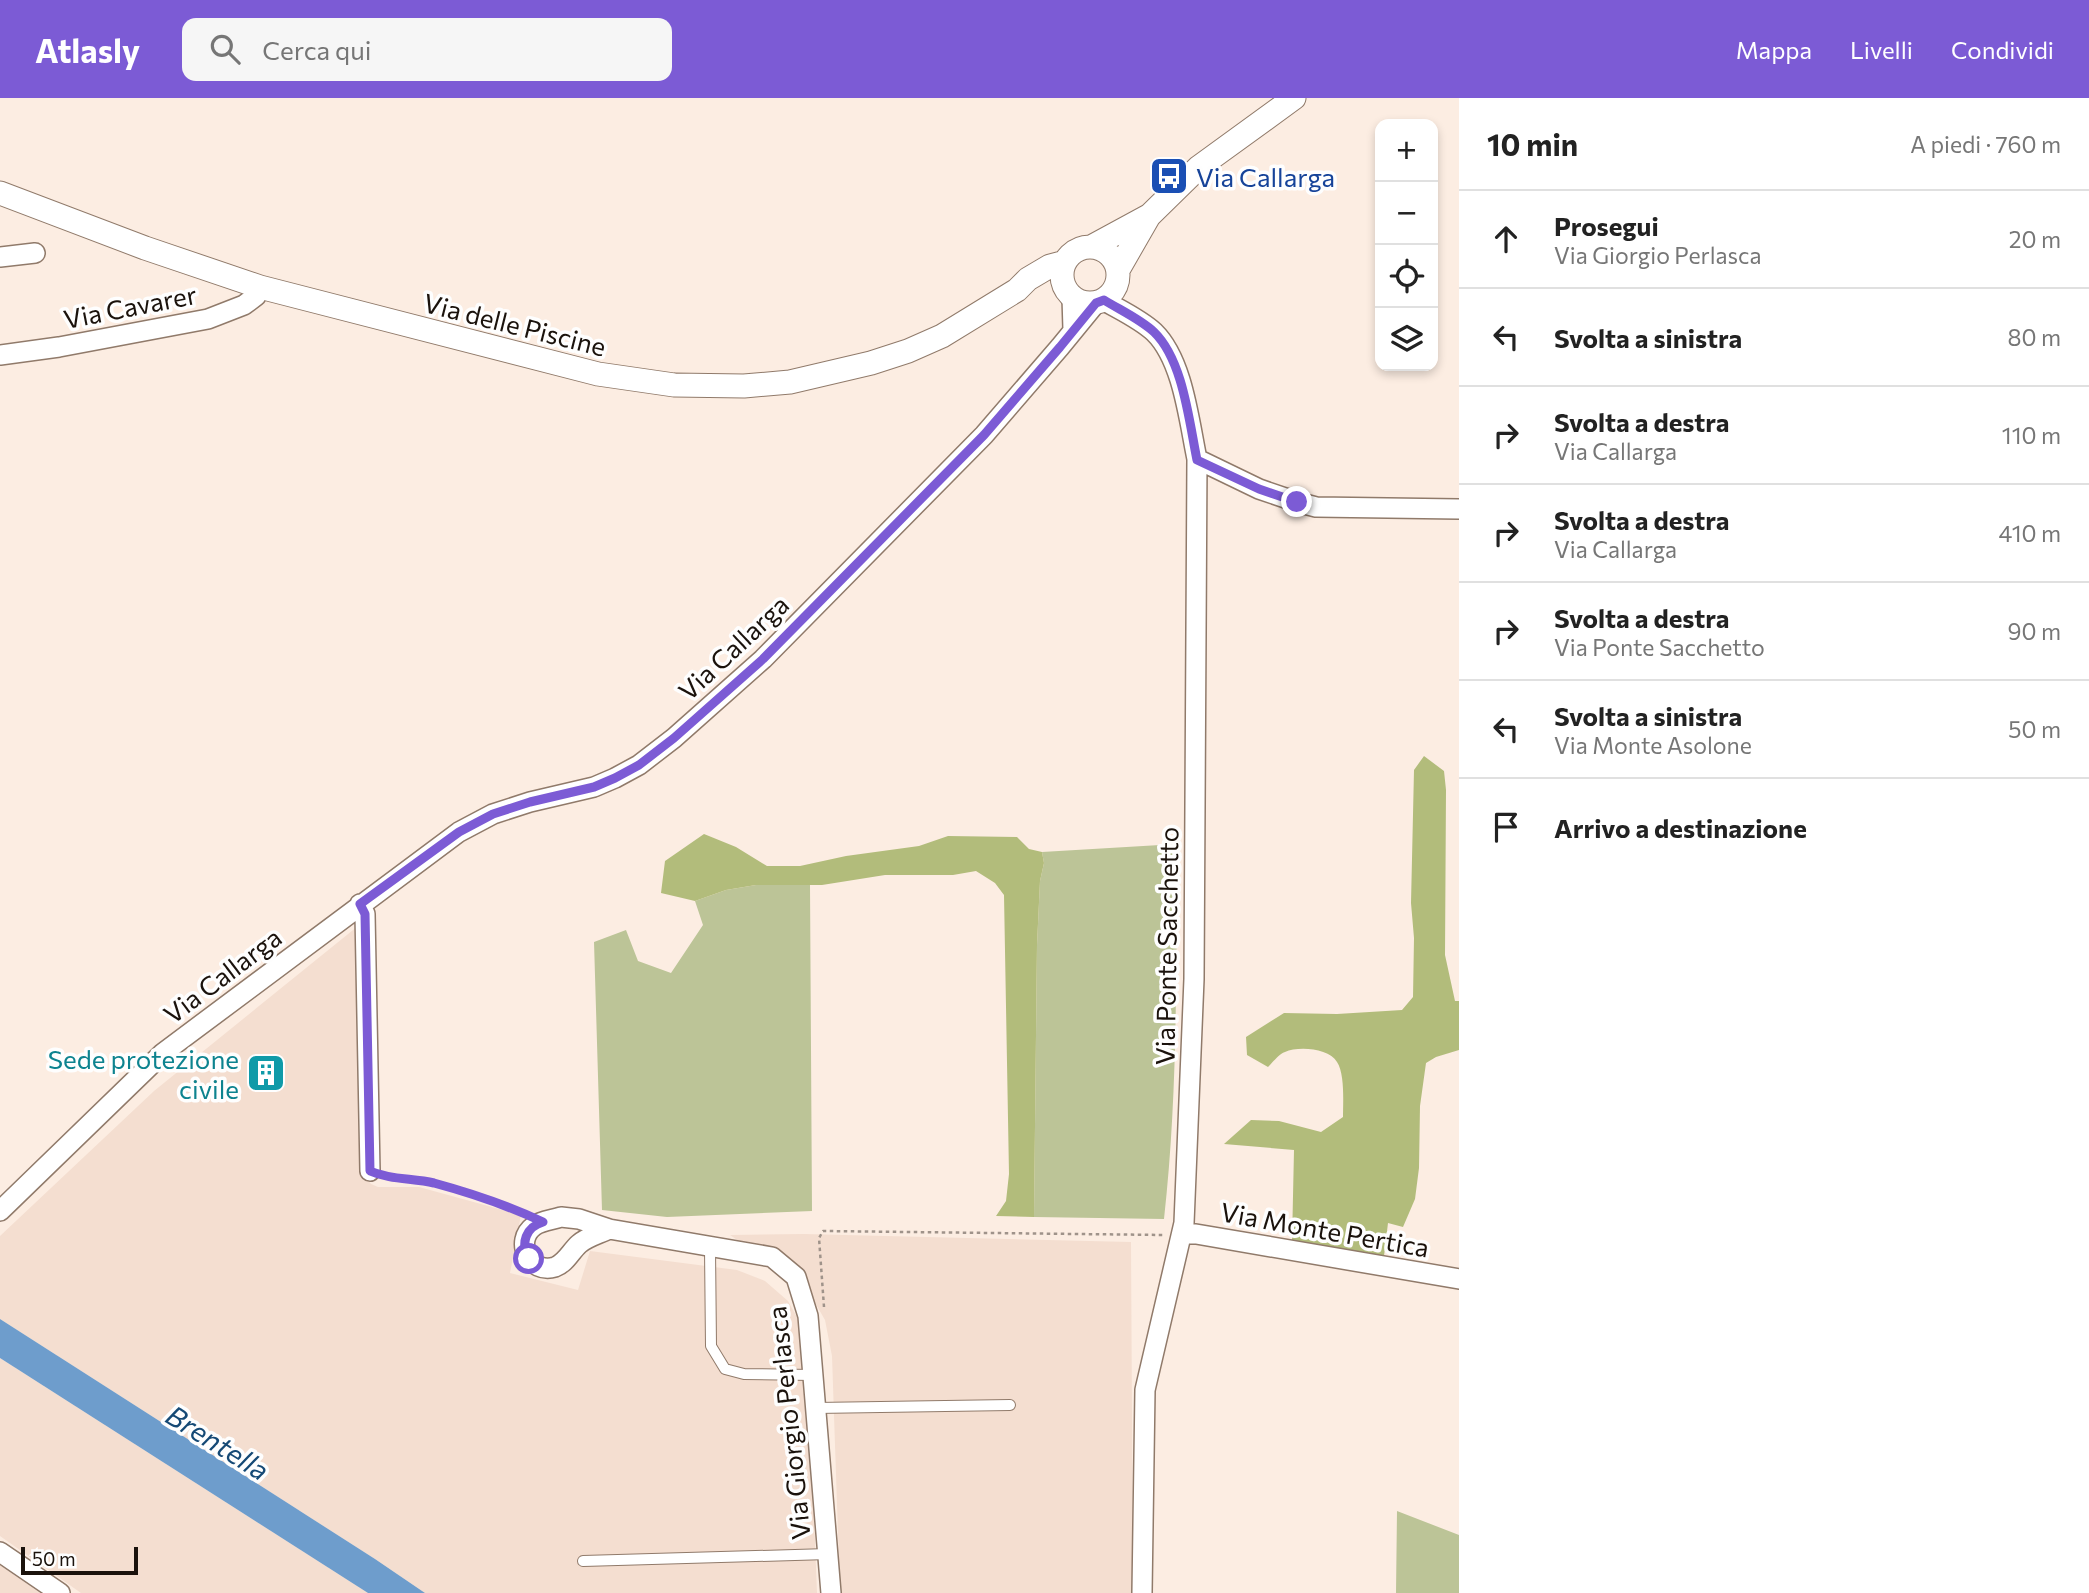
<!DOCTYPE html>
<html lang="it">
<meta charset="utf-8">
<style>
:root{--surface:#fff;--page:#f6f6f6;--text:#222;--muted:#767676;--line:#e0e0e0;--accent:#7c5bd5}
body{margin:0;font-family:Commissioner,sans-serif;background:var(--page);color:var(--text)}
.controls{position:absolute;right:21px;top:21px;display:grid;overflow:hidden;border-radius:14px;box-shadow:0 4px 10px #0003}
.controls button{width:63px;height:63px;display:grid;place-items:center;padding:0;border:0;border-bottom:2px solid var(--line);background:var(--surface);color:var(--text);font:35px sans-serif}
.scale{position:absolute;left:21px;bottom:18px;width:117px;box-sizing:border-box;padding-left:7px;border:4px solid #1a120c;border-top:0;font-size:19px;line-height:24px;white-space:nowrap;color:#1a120c;-webkit-text-stroke:5px #fefefe;paint-order:stroke}
.stop{position:absolute;width:21px;height:21px;margin:-16px;border:5px solid #7c5bd5;border-radius:50%;background:#fff}
.stop.end{background:#7c5bd5;border-color:#fff;box-shadow:0 2px 7px #0008}
.list{margin:0;padding:0;list-style:none}
h2{display:flex;justify-content:space-between;align-items:center;height:91px;margin:0;padding:0 28px;font-size:30px}
h2 small{font-size:23px;font-weight:400;color:var(--muted)}
.list li{display:grid;grid-template-columns:46px 1fr auto;gap:21px;align-items:center;box-sizing:border-box;height:98px;padding:0 28px;border-top:2px solid var(--line)}
.list b{display:block;font-size:26px;white-space:nowrap}
.list p{margin:0;font-size:23px;white-space:nowrap;color:var(--muted)}
.list em{font-size:23px;font-style:normal;color:var(--muted)}
.icon{flex:none;width:38px;height:38px;fill:none;stroke:currentColor;stroke-width:2;stroke-linecap:round;stroke-linejoin:round}
.map{position:relative;flex:none;width:1459px;height:1495px;overflow:hidden}
header{display:flex;align-items:center;gap:42px;box-sizing:border-box;height:98px;padding:0 35px;background:var(--accent);color:#fff}
header strong{font-size:33px}
nav{display:flex;gap:38px;margin-inline-start:auto;font-size:24px}
.search{width:490px;height:63px;background:var(--page);display:flex;align-items:center;gap:18px;box-sizing:border-box;padding:0 24px;border-radius:14px;color:var(--muted);font-size:26px}
main{display:flex}
aside{flex:1;background:var(--surface)}
.map>svg:first-child{display:block}
.industrial{fill:#f4ded0}
.green{fill:#bcc497}
.forest{fill:#b2bc7b}
.water{fill:#6e9dcc}
.lines{fill:none;stroke-linecap:round;stroke-linejoin:round}
.service-casing{stroke:#907a6a;stroke-width:12}
.minor-casing{stroke:#907a6a;stroke-width:22}
.tertiary-casing{stroke:#907a6a;stroke-width:25}
.path{stroke:#9f938a;stroke-width:2.5;stroke-dasharray:3.5 3.5;stroke-linecap:butt}
.service{stroke:#fff;stroke-width:10}
.minor{stroke:#fff;stroke-width:19}
.tertiary{stroke:#fff;stroke-width:23}
.route{stroke:#7c5bd5;stroke-width:9}
.labels{text-anchor:middle;dominant-baseline:central;stroke-width:7;stroke-linejoin:round;paint-order:stroke}
.transit-label{font-size:26px;fill:#164399;stroke:#fefefe;text-anchor:start}
.street-label{font-size:26px;fill:#1a120c;stroke:#fefefe}
.culture-label{font-size:26px;fill:#0d838f;stroke:#fefefe;text-anchor:end}
.water-label{font-size:28px;font-style:italic;fill:#154975;stroke:#fefefe}
</style>
<header>
<strong>Atlasly</strong>
<div class="search"><svg class="icon" aria-label="search" viewBox="0 0 24 24"><circle cx="10" cy="10" r="6"/><path d="M15 15l6 6"/></svg>Cerca qui</div>
<nav><a>Mappa</a><a>Livelli</a><a>Condividi</a></nav>
</header>
<main>
<div class="map">
<svg width="1459" height="1495" viewBox="0 0 1459 1495">
<rect width="100%" height="100%" fill="#fcede2"/>
<path class="industrial" d="M 358,828 L 363,1076 L 371,1086 L 378,1089 L 419,1089 L 521,1117 L 510,1175 L 578,1192 L 590,1153 L 737,1172 L 765,1183 L 788,1203 L 803,1230 L 808,1260 L 817,1495 L 425,1495 L 375,1461 L 0,1221 L 0,1138 L 154,993 Z
M 804,1136 L 1131,1144 L 1133,1495 L 840,1495 L 832,1258 L 825,1222 L 806,1189 L 730,1137 Z
M 0,1260 L 368,1495 L 81,1495 L 0,1438 Z
M 0,1467 L 40,1495 L 0,1495 Z"/>
<path class="green" d="M 1177,746 C 1176,870 1178,997 1164,1121 L 1034,1119 L 1037,847 L 1040,783 L 1044,765 L 1042,754 Z
M 756,787 L 810,787 L 812,1113 L 667,1119 L 602,1112 L 594,844 L 626,832 L 638,863 L 671,875 L 703,827 L 695,803 L 726,792 Z
M 1397,1413 L 1459,1437 L 1459,1495 L 1396,1495 Z"/>
<path class="forest" d="M 1424,658 L 1444,673 L 1446,692 L 1445,857 L 1455,903 L 1459,903 L 1459,952 L 1436,959 L 1426,965 L 1420,1008 L 1419,1070 L 1415,1101 L 1403,1129 L 1388,1125 L 1384,1158 L 1292,1144 L 1294,1052 L 1224,1046 L 1251,1022 L 1279,1023 L 1321,1034 L 1343,1019 C 1343,1005 1345,976 1337,964 C 1329,950 1298,948 1285,954 C 1279,956 1273,964 1268,969 L 1247,957 L 1246,939 L 1284,915 L 1337,916 L 1402,912 L 1413,899 L 1414,840 L 1411,805 L 1414,672 Z
M 704,736 L 736,749 L 767,768 L 800,768 L 846,758 L 919,748 L 948,738 L 1017,739 L 1029,751 L 1042,754 L 1044,765 L 1040,783 L 1037,847 L 1034,1119 L 996,1118 L 1006,1103 L 1009,1076 L 1004,797 L 995,785 L 976,773 L 953,777 L 885,777 L 822,787 L 756,787 L 726,792 L 695,803 L 661,795 L 665,763 Z"/>
<path class="water" d="M 0,1221 L 375,1461 L 425,1495 L 368,1495 L 0,1260 Z"/>
<g class="lines">
<defs>
<path id="service" d="M 710,1150 L 711,1248 L 725,1271 L 744,1276 L 813,1277
M 816,1310 L 1010,1307
M 583,1463 L 828,1456"/>
<path id="minor" d="M 0,159 L 35,155
M 1072,199 L 1073,232
M 1103,202 C 1120,212 1140,221 1154,234 C 1183,262 1189,323 1197,361 L 1194,881 L 1184,1125 L 1145,1292 L 1142,1495
M 0,257 L 59,249 L 208,221 L 244,207 L 256,198 L 260,189
M 1197,361 L 1259,391 L 1297,404 L 1316,409 L 1459,411
M 360,806 L 365,816 L 370,1073
M 0,1113 L 163,955 L 459,734 L 493,716 L 530,704 L 594,689 L 615,680 L 639,667 L 674,640 L 763,561 L 984,337 L 1060,249 L 1096,205
M 561,1119 L 579,1121 L 609,1131 C 599,1136 587,1139 579,1146 C 571,1153 566,1165 555,1169 C 530,1177 513,1143 534,1128 C 541,1123 552,1122 561,1119 Z
M 609,1131 L 772,1159 L 796,1179 L 808,1218 L 831,1495
M 1182,1136 L 1196,1136 L 1459,1181
M 0,1454 L 60,1495"/>
<path id="tertiary" d="M 0,95 L 145,150 L 260,189 L 598,276 L 674,287 L 744,288 L 790,284 L 871,265 L 908,253 L 942,238 L 1017,192 L 1028,181 L 1050,168 L 1065,164
M 1091,149 L 1150,117 L 1199,69 L 1294,0
M1062 177a28 28 0 1 1 56 0a28 28 0 1 1-56 0Z
M 1118,172 L 1149,118"/>
</defs>
<use href="#service" class="service-casing"/>
<use href="#minor" class="minor-casing"/>
<use href="#tertiary" class="tertiary-casing"/>
<path class="path" d="M 386,1079 L 433,1085 L 524,1115
M 824,1209 L 819,1140 L 823,1133 L 1163,1137"/>
<use href="#service" class="service"/>
<use href="#minor" class="minor"/>
<use href="#tertiary" class="tertiary"/>
</g>
<g class="lines">
<path class="route" d="M 529,1161 C 520,1145 526,1129 543,1124 C 509,1108 471,1095 434,1085 C 413,1080 390,1082 370,1073 L 365,816 L 360,806 L 459,734 L 493,716 L 530,704 L 594,689 L 615,680 L 639,667 L 674,640 L 763,561 L 984,337 L 1060,249 L 1096,205 L 1104,202 C 1120,212 1140,221 1154,234 C 1183,262 1189,323 1197,362 L 1259,391 L 1297,404"/>
</g>
<defs>
<symbol id="bus-square" viewBox="-11 -11 22 22"><rect x="-9" y="-9" width="18" height="18" rx="4" fill="#1a4fb4" stroke="#fefefe"/><path d="M-5-6H5V4H4V6H2V4H-2V6H-4V4H-5ZM-3.5-4V0h7V-4ZM-3.5 1.2v1.5H-2V1.2ZM2 1.2v1.5H3.5V1.2Z" fill="#fff"/></symbol>
<symbol id="building-square" viewBox="-11 -11 22 22"><rect x="-9" y="-9" width="18" height="18" rx="4" fill="#0f9aa8" stroke="#fefefe"/><path d="M-4-6H4V6H1V3H-1V6H-4ZM-2.5-4.3h1.7v1.8h-1.7ZM.8-4.3h1.7v1.8H.8ZM-2.5-1h1.7V.8h-1.7ZM.8-1h1.7V.8H.8Z" fill="#fff"/></symbol>
</defs>
<g fill-rule="evenodd">
<use href="#bus-square" x="1147" y="56" width="44" height="44"/>
<use href="#building-square" x="244" y="953" width="44" height="44"/>
</g>
<g class="labels">
<g class="transit-label">
<text x="1196" y="78">Via Callarga</text>
</g>
<g class="street-label">
<text transform="translate(130 208) rotate(-11)">Via Cavarer</text>
<text transform="translate(515 226) rotate(14)">Via delle Piscine</text>
<text transform="translate(733 549) rotate(-43)">Via Callarga</text>
<text transform="translate(1166 848) rotate(-89)">Via Ponte Sacchetto</text>
<text transform="translate(222 877) rotate(-37)">Via Callarga</text>
<text transform="translate(1325 1131) rotate(10)">Via Monte Pertica</text>
<text transform="translate(788 1325) rotate(-96)">Via Giorgio Perlasca</text>
</g>
<g class="culture-label">
<text x="239" y="960">Sede protezione<tspan x="239" dy="30">civile</tspan></text>
</g>
<g class="water-label">
<text transform="translate(218 1344) rotate(32)">Brentella</text>
</g>
</g>
</svg>
<div class="controls">
<button>+</button>
<button>−</button>
<button><svg class="icon" aria-label="locate" viewBox="0 0 24 24"><circle cx="12" cy="12" r="6"/><path d="M12 2v4M12 18v4M2 12h4M18 12h4"/></svg></button>
<button><svg class="icon" aria-label="layers" viewBox="0 0 24 24"><path d="M12 4l9 5-9 5-9-5zM3 14l9 5 9-5"/></svg></button>
</div>
<div class="scale">50 m</div>
<div class="stop" style="left:529px;top:1161px"></div>
<div class="stop end" style="left:1297px;top:404px"></div>
</div>
<aside>
<h2>10 min<small>A piedi · 760 m</small></h2>
<ul class="list">
<li><svg class="icon" aria-label="ahead" viewBox="0 0 24 24"><path d="M12 20V5M6 11l6-6 6 6"/></svg><div><b>Prosegui</b><p>Via Giorgio Perlasca</p></div><em>20 m</em></li>
<li><svg class="icon" aria-label="left" viewBox="0 0 24 24"><path d="M17 20v-9H6M10 6l-5 5 5 5"/></svg><div><b>Svolta a sinistra</b></div><em>80 m</em></li>
<li><svg class="icon" aria-label="right" viewBox="0 0 24 24"><path d="M7 20v-9h11M14 6l5 5-5 5"/></svg><div><b>Svolta a destra</b><p>Via Callarga</p></div><em>110 m</em></li>
<li><svg class="icon" aria-label="right" viewBox="0 0 24 24"><path d="M7 20v-9h11M14 6l5 5-5 5"/></svg><div><b>Svolta a destra</b><p>Via Callarga</p></div><em>410 m</em></li>
<li><svg class="icon" aria-label="right" viewBox="0 0 24 24"><path d="M7 20v-9h11M14 6l5 5-5 5"/></svg><div><b>Svolta a destra</b><p>Via Ponte Sacchetto</p></div><em>90 m</em></li>
<li><svg class="icon" aria-label="left" viewBox="0 0 24 24"><path d="M17 20v-9H6M10 6l-5 5 5 5"/></svg><div><b>Svolta a sinistra</b><p>Via Monte Asolone</p></div><em>50 m</em></li>
<li><svg class="icon" aria-label="arrive" viewBox="0 0 24 24"><path d="M6 21V4h12l-3 4 3 4H6"/></svg><div><b>Arrivo a destinazione</b></div></li>
</ul>
</aside>
</main>
